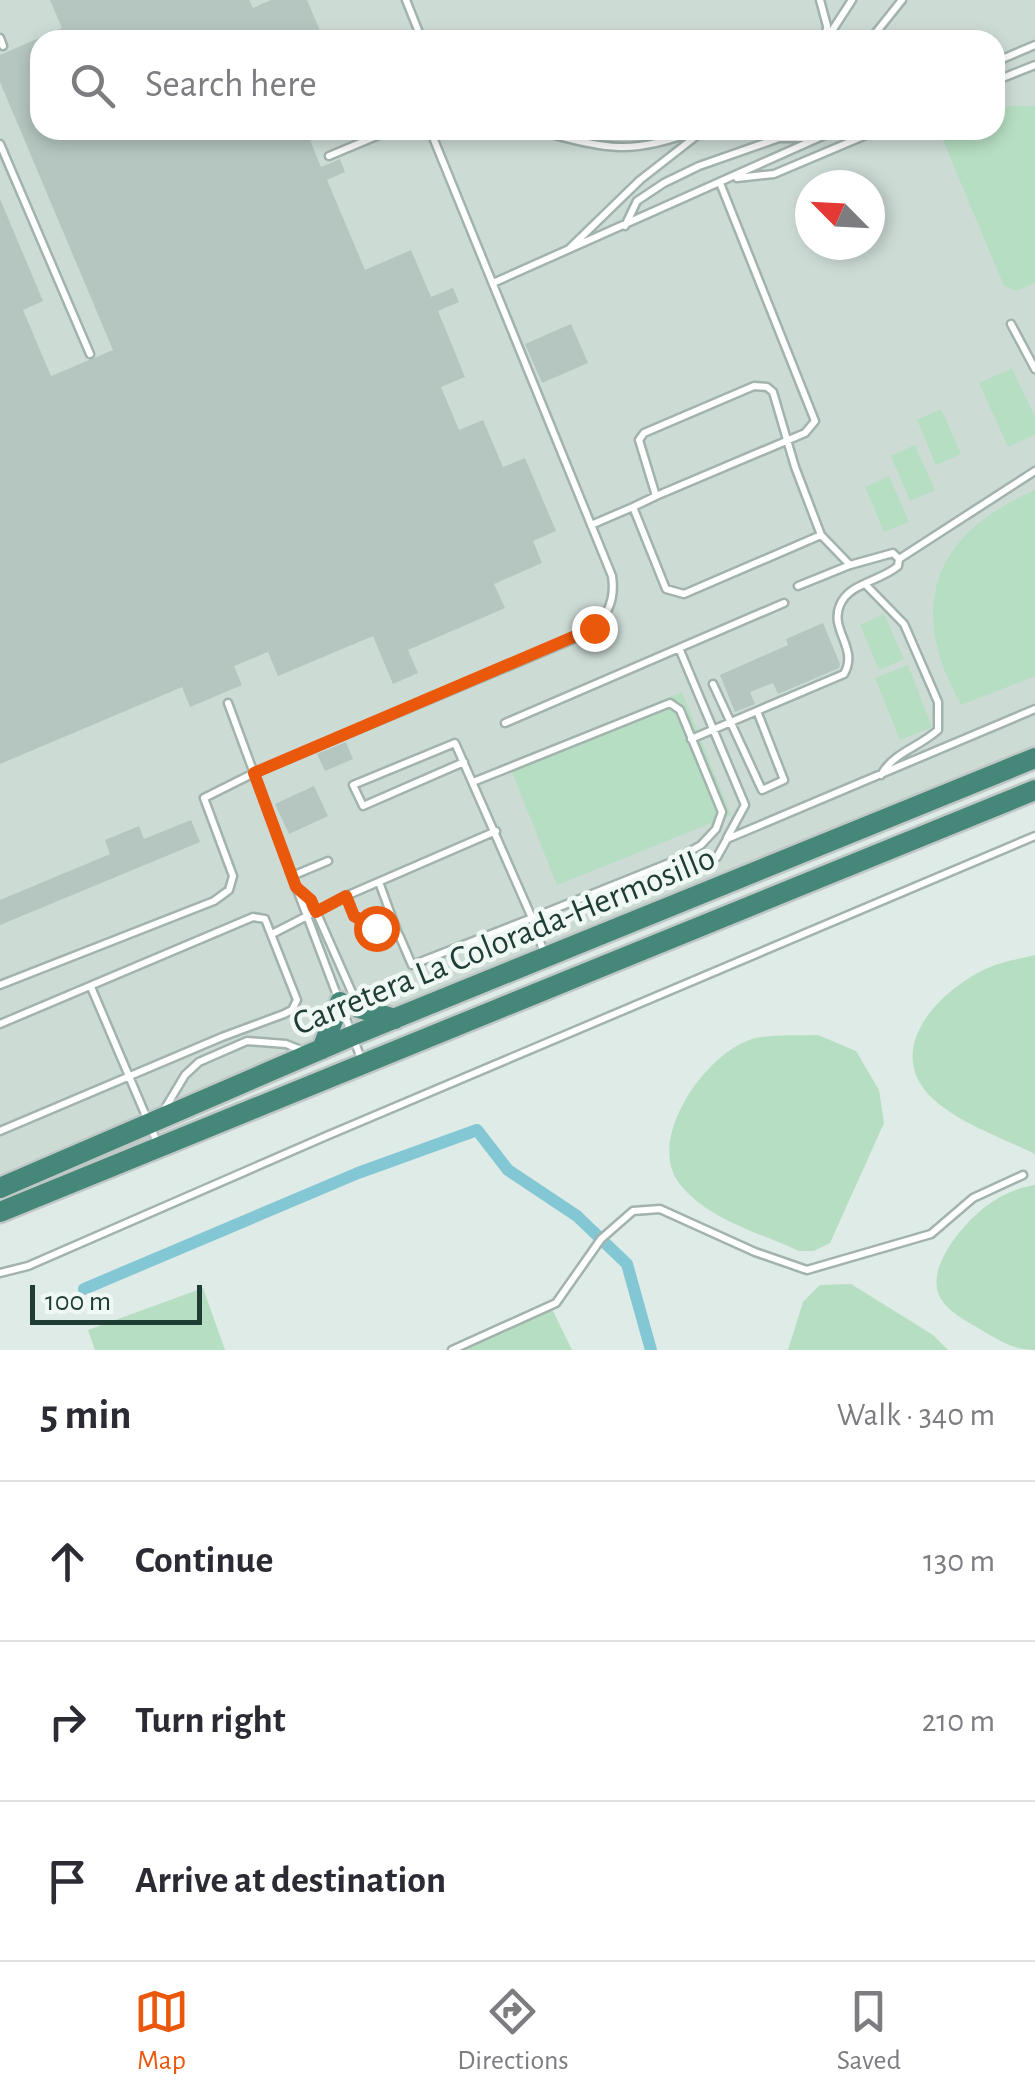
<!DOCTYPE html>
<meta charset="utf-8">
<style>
:root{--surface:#fff;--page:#f2f2f3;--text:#2b2b33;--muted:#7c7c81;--line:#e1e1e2;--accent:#ea580c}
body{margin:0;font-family:"Alegreya Sans",sans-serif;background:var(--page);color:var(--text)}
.compass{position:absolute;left:795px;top:170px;width:90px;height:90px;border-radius:50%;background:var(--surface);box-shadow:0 5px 15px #0003;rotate:294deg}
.scale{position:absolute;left:30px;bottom:25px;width:172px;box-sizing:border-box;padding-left:10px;border:5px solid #1f3c35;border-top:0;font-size:28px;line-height:35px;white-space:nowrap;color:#1f3c35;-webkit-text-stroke:8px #f0f8f4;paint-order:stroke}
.stop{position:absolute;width:30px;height:30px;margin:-22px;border:8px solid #ea580c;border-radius:50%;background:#fff}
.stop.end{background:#ea580c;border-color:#fff;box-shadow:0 2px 10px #0008}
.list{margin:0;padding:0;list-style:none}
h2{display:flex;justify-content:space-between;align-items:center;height:130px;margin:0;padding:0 40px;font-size:42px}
h2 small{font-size:32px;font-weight:400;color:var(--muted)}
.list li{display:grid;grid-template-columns:65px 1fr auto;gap:30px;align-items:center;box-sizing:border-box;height:160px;padding:0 40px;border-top:2px solid var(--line)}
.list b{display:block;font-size:38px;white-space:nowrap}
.list em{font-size:32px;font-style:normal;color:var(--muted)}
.icon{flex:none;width:55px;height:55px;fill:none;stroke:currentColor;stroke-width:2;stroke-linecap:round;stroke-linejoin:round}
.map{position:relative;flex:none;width:1035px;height:1350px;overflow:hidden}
.search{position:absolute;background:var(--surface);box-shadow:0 5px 15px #0003;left:30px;right:30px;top:30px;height:110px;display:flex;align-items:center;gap:25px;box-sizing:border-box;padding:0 35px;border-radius:30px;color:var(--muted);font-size:38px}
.sheet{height:610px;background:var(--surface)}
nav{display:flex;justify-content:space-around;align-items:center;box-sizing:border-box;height:140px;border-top:2px solid var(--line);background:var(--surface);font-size:28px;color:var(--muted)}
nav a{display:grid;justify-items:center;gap:5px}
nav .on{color:var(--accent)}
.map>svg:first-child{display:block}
.built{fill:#cddbd5;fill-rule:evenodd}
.green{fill:#b6dec2}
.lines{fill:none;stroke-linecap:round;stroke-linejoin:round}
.canal{stroke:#83c7d5;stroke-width:12}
.building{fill:#b4c6bf}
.service-casing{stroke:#a2b3ad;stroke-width:11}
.trunk-casing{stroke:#c0c8c6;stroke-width:25}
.service{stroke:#fff;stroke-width:6}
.trunk{stroke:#458779;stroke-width:20}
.route{stroke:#ea580c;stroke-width:12}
.labels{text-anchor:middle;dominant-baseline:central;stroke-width:9;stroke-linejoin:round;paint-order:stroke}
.street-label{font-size:35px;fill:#1f3c35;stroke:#f0f8f4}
</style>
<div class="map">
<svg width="1035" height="1350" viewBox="0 0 1035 1350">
<rect width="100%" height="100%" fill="#dfebe6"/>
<path class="built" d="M 0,0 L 1035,0 L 1035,748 L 0,1184 ZM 40,40 L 995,40 L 995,130 L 40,130 ZM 810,185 L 870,185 L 870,245 L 810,245 Z"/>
<path class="green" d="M 1011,106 L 1035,106 L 1035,283 L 1017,291 L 1004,286 L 943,140 L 957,130 L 995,130 L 995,111 Z
M 1012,368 L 1035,417 L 1035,435 L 1008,447 L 979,383 Z
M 941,409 L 961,454 L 936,465 L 917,420 Z
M 915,445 L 935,490 L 910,501 L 891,456 Z
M 889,476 L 909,522 L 884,532 L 865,487 Z
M 1035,490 L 1035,676 L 961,705 C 906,607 933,534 1035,490 Z
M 884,614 L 904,659 L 879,670 L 860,625 Z
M 908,665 L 932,727 L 900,740 L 875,678 Z
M 682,692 L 731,815 L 557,885 L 508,762 Z
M 1035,955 L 1035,1154 C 1001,1137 960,1124 932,1098 C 881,1049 941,988 990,967 C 1003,961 1020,959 1035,955 Z
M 818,1035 L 856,1051 L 879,1090 L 884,1123 L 830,1243 L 814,1251 L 799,1251 C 760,1233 706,1219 679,1183 C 645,1138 708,1049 756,1038 C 776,1034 798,1036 818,1035 Z
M 1035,1185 L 1035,1350 C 1012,1350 997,1339 978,1328 C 966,1321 949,1312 941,1299 C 923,1270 963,1224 985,1207 C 1000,1195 1017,1188 1035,1185 Z
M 851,1284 L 933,1335 L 948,1350 L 788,1350 L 803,1302 L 820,1285 Z
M 203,1288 L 225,1350 L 95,1350 L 88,1330 Z
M 552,1309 L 572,1350 L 464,1350 Z"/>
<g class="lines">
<path class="canal" d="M 84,1289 L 358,1173 L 477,1130 L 508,1170 L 577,1216 L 627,1264 L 651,1350"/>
</g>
<path class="building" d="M 50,0 L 249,0 L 253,8 L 271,0 L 307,0 L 324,40 L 40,40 L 40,130 L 306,130 L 321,167 L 340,159 L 345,172 L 327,180 L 365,270 L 411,250 L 431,297 L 453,288 L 459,302 L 438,311 L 465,377 L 441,387 L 459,430 L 483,420 L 503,467 L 525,458 L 556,531 L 533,541 L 542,563 L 494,584 L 505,608 L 408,650 L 418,673 L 393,684 L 373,636 L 278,676 L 268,652 L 234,666 L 242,685 L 190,707 L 182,687 L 0,764 L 0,199 L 43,301 L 23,310 L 51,376 L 113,350 L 0,82 L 0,55 L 62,28 Z
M 571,324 L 588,363 L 542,383 L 525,344 Z
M 823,623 L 840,664 L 839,668 L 778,694 L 773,683 L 750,692 L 755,704 L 735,712 L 720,675 L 788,645 L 786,639 Z
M 346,742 L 353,759 L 325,771 L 317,754 Z
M 314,786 L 328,816 L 289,834 L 275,804 Z
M 191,820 L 200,842 L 0,925 L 0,900 L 110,854 L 105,840 L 139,826 L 144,839 Z"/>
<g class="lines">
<defs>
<path id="service" d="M 406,0 L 422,40
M 820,0 L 827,26 L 826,39
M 0,38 L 3,46
M 826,40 L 852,0
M 870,40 L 902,0
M 995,62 L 1035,45
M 995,81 L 1035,65
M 536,130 C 604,148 629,157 697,130
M 0,144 L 90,354
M 329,156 L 391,130
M 737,178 L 774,174 L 878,130
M 625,226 L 637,201 L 664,183 L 699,166 L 779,138 L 812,138
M 570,248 L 640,180 L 704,130
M 493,283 L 836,130
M 1011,324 L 1035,369
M 656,496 L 805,433 L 815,421 L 720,183
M 591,525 L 633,507
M 899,559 L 1035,471
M 866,585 L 904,624 L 938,702 L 938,730 C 918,748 894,752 881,775
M 798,586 L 850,565
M 679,648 L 745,805 L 727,838
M 713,684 L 762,790 L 784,780 L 757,711
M 228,703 L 296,887
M 505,723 L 784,603
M 691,739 L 844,674 C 859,648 829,630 840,605 C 849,583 881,581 898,566 L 899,559 L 893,553 L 850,565 L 821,535 L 795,467 L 773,392 L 767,387 L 754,386 L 644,433 L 639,440 L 656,496 L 633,507 L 666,589 L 684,594 L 821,535
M 473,782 L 670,703 L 680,710 L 722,812 L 716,829 L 701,845 L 669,863 L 532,918 L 545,956
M 717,857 L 727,839 L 1035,709
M 292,876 L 328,861
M 379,882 L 398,934
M 346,896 L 354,917 L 399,935 L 412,965 L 532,918 L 455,743 L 353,785 L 363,806 L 464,762
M 272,934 L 346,896 L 496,831
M 0,985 L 214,901 L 229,890 L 233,876 L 204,798 L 254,773 L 583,635 C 606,620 616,603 612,576 L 430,130
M 91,987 L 157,1142
M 358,1006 L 311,900 L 296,887 L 362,1061
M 0,1024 L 253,917 L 265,919 L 297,1000 L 292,1010 L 284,1014 L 222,1037 L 0,1131
M 164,1110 L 185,1075 L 199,1062 L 247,1041 L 286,1044 L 301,1050
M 0,1273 L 28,1266 L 324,1137 L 1035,836
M 452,1350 L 556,1303 L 601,1239 L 633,1211 L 660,1209 L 755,1252 L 807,1270 L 931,1234 L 973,1198 L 1023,1175"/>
<path id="trunk" d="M 359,1008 L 395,1019
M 322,1049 L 340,1002
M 0,1188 L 354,1035 L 1035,758
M 0,1212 L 1035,790"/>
</defs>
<use href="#service" class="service-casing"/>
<use href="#trunk" class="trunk-casing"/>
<use href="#service" class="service"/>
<use href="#trunk" class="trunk"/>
</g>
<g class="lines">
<path class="route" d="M 376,928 L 354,916 L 346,896 L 316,912 L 311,900 L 296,887 L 254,773 L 594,628"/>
</g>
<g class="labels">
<g class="street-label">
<text transform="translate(504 941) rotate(-22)">Carretera La Colorada-Hermosillo</text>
</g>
</g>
</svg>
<svg class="compass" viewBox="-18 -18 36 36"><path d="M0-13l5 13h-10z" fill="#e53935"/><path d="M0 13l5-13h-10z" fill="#7c7c81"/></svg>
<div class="scale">100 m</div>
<div class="stop" style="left:376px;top:928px"></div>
<div class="stop end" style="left:594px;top:628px"></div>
<div class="search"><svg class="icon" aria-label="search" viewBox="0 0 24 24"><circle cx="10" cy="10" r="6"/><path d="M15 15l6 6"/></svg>Search here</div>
</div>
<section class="sheet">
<h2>5 min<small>Walk · 340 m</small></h2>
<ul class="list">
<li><svg class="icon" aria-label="ahead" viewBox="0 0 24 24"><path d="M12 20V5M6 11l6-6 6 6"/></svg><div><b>Continue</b></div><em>130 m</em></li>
<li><svg class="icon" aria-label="right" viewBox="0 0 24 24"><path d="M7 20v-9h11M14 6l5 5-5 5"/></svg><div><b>Turn right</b></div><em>210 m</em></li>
<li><svg class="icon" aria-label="arrive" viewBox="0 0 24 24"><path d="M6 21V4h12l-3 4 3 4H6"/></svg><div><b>Arrive at destination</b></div></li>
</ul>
</section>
<nav>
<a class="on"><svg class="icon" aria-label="map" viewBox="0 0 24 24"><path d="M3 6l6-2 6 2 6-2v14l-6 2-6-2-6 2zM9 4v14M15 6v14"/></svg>Map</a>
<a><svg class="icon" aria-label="directions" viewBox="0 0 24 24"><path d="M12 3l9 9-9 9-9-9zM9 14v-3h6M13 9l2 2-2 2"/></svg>Directions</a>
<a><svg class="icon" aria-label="saved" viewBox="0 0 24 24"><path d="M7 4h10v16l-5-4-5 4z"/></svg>Saved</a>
</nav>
